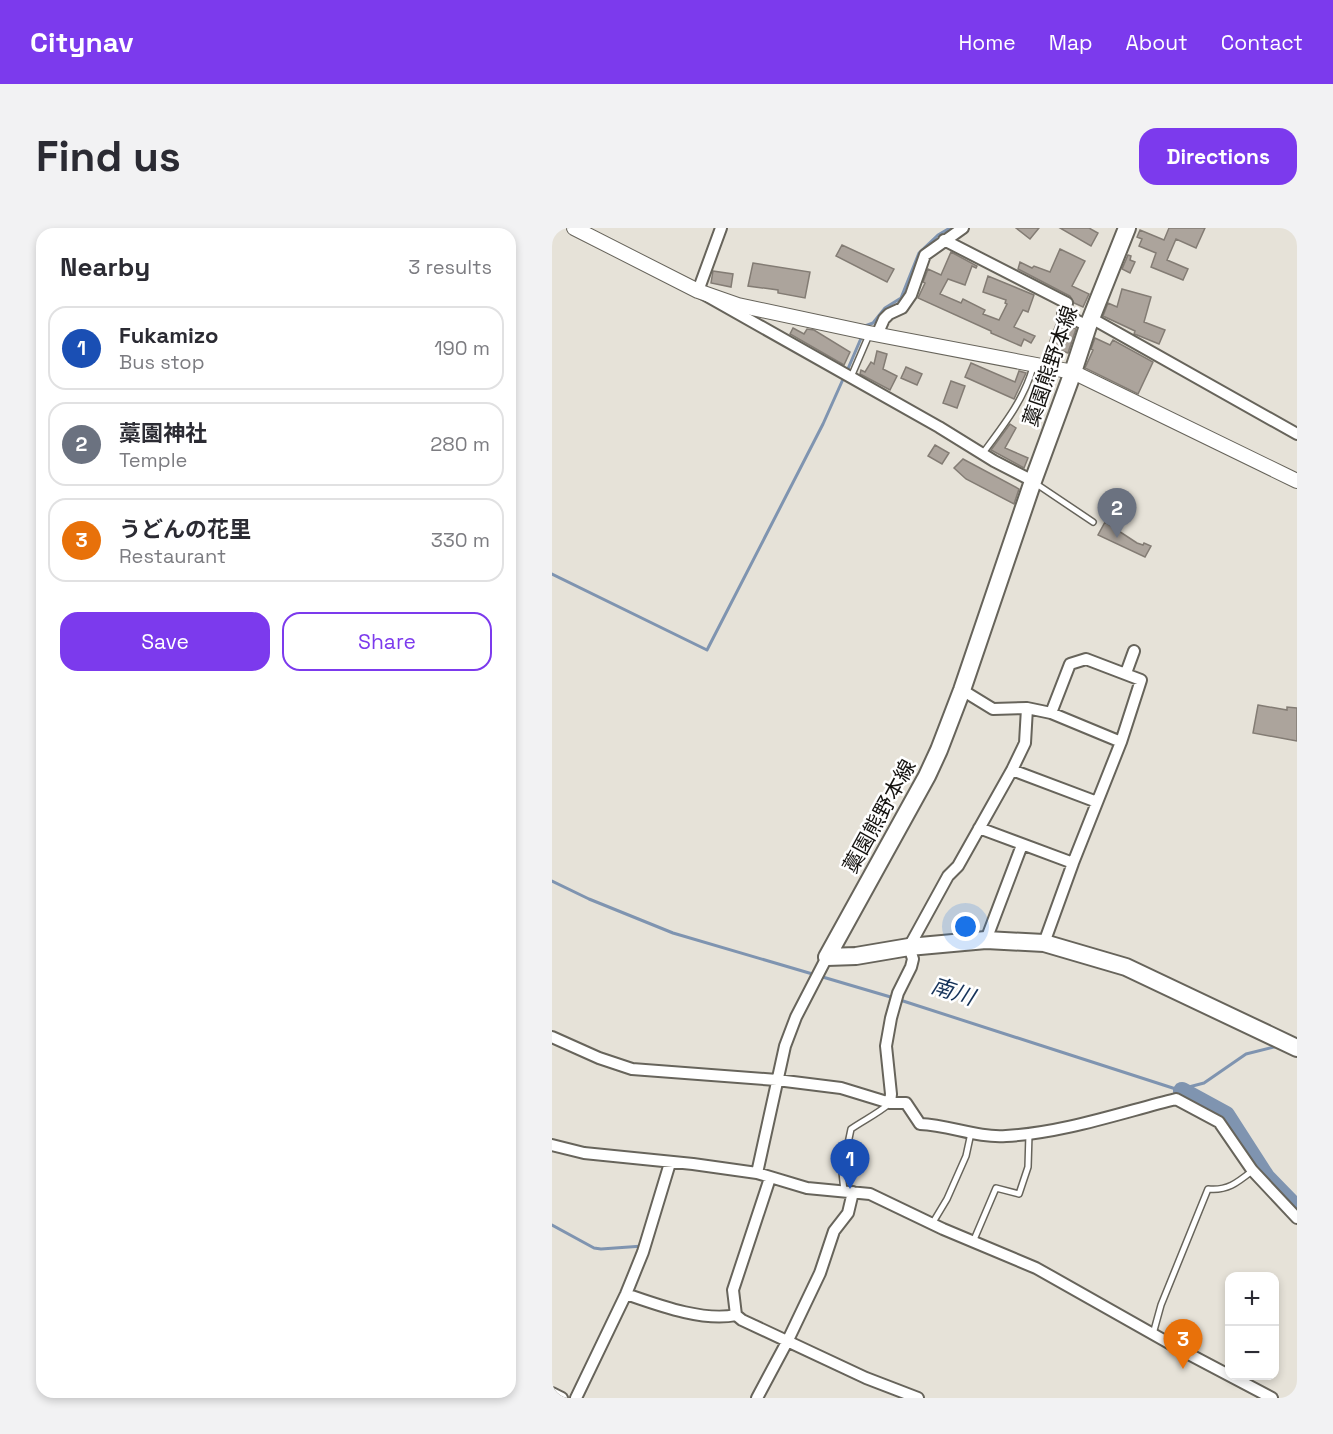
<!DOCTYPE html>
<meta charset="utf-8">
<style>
:root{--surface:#fff;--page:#f2f2f3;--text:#2b2b33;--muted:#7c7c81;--line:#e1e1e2;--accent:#7c3aed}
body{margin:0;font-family:"Space Grotesk","Noto Sans JP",sans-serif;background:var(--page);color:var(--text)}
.controls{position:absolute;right:18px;bottom:18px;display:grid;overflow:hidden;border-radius:12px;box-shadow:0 3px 9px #0003}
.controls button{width:54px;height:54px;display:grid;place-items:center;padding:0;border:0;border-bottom:2px solid var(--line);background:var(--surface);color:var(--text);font:30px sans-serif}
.you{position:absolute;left:414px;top:699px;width:21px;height:21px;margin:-15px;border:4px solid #fff;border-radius:50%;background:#1a73e8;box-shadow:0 0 0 9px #1a73e833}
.badge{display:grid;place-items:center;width:39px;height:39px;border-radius:50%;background:var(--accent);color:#fff;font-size:20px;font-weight:700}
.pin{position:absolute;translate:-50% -50px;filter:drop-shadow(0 2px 3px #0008)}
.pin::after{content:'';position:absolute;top:32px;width:21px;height:18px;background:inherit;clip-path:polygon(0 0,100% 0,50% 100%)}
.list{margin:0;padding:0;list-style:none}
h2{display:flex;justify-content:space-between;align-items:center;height:78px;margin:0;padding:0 24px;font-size:26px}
h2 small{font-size:20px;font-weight:400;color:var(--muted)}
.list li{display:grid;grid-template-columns:39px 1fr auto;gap:18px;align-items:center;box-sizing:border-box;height:84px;margin:0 12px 12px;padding:0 12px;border:2px solid var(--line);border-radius:18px}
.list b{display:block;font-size:22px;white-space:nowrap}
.list p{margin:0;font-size:20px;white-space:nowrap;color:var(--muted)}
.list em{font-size:20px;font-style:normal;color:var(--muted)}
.actions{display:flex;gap:12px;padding:18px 24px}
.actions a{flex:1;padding:14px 0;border:2px solid var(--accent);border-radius:18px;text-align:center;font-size:21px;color:var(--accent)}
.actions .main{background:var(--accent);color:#fff}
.map{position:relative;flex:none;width:745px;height:1170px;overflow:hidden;border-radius:18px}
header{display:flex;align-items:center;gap:36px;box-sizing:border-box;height:84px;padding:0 30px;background:var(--accent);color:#fff}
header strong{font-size:28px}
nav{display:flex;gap:33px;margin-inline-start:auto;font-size:21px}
.intro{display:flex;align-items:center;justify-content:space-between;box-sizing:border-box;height:144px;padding:0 36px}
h1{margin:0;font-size:42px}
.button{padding:15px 27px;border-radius:18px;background:var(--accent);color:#fff;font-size:21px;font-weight:700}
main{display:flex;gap:36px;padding:0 36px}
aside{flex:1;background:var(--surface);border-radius:18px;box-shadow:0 3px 9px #0003}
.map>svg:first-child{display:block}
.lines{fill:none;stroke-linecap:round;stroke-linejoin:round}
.stream{stroke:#7f94b0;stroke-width:3}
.river{stroke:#7f94b0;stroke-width:18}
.building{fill:#aca49c;stroke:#837c74;stroke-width:1.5}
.service-casing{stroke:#67645b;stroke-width:8}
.minor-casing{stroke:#67645b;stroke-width:14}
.tertiary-casing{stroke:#67645b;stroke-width:16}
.secondary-casing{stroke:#67645b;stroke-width:20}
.service{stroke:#fff;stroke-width:5}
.minor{stroke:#fff;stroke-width:10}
.tertiary{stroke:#fff;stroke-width:14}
.secondary{stroke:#fff;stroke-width:16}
.labels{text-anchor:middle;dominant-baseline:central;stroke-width:5;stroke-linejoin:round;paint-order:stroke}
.street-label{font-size:21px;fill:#151310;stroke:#fff}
.water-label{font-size:22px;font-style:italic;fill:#16335a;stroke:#fff}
</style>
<header>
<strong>Citynav</strong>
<nav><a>Home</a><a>Map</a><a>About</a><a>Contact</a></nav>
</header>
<div class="intro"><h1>Find us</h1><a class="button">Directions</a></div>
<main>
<aside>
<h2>Nearby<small>3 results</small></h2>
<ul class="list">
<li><span class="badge" style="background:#1a4fb4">1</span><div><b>Fukamizo</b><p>Bus stop</p></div><em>190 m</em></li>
<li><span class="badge" style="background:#6b7280">2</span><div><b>藁園神社</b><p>Temple</p></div><em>280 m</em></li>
<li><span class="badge" style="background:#e8710a">3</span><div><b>うどんの花里</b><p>Restaurant</p></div><em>330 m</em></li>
</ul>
<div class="actions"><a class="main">Save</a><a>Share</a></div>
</aside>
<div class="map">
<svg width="745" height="1170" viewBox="0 0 745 1170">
<rect width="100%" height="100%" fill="#e6e2d8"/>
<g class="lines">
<path class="stream" d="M 313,98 L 321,95 L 333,80 L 349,70 L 367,25 L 386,7 L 398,0
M 295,143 L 310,108
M 0,346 L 155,422 L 271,196 L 292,149
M 0,653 L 37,671 L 121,705 L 342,770
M 348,772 L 630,863 L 633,860 L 652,855 L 694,826 L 726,818
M 0,997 L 42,1020 L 49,1021 L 91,1018"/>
<path class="river" d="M 630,863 L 674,887 L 714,949 L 745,981"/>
</g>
<path class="building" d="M 464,0 L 487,0 L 478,11 Z
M 508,0 L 537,0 L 546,5 L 539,18 Z
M 617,0 L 653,0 L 644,20 L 624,11 L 615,32 L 636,41 L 631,52 L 599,39 L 604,25 L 587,18 L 590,11 L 585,9 L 588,2 L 612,12 Z
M 290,17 L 342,41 L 335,54 L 284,28 Z
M 508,21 L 533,33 L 520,58 L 537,66 L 531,79 L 522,75 L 518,68 L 466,41 L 468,34 L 480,40 L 482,38 L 498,44 Z
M 399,24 L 425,38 L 424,40 L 420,38 L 413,57 L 396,51 L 388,66 L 409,75 L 411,71 L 433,82 L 431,86 L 447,92 L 455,76 L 453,75 L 454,72 L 431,64 L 436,48 L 482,67 L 476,84 L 471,82 L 462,99 L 483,108 L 479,115 L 472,111 L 469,118 L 439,105 L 439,103 L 366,70 L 373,55 L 371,54 L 376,41 L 389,47 Z
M 576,27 L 579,28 L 578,32 L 583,34 L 578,45 L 570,41 Z
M 201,35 L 258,44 L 253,70 L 226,65 L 226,62 L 196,58 Z
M 161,43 L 181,46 L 179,59 L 159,55 Z
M 570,61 L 599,69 L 592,94 L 613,102 L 607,116 L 585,107 L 582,106 L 583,103 L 551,88 L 556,75 L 565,79 Z
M 506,91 L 524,101 L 516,125 L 496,118 Z
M 241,100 L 252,106 L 255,101 L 262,102 L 298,124 L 292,137 L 238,106 Z
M 543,110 L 558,117 L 561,112 L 601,134 L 586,166 L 533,140 L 541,122 L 539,121 Z
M 325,123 L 335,126 L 331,141 L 345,148 L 338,162 L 308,146 L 309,142 L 313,144 L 319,134 L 322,136 Z
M 419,135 L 463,154 L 467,143 L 474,145 L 462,171 L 413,149 Z
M 354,139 L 370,146 L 365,157 L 349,150 Z
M 399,153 L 413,158 L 405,180 L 391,175 Z
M 458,196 L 464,200 L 453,220 L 476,230 L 472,240 L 439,222 Z
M 383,217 L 397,225 L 390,236 L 376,228 Z
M 411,231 L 467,261 L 462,276 L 414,251 L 402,240 Z
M 553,294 L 585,315 L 591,317 L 592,315 L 599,318 L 593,329 L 546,307 Z
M 706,477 L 735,482 L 735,479 L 745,480 L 745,513 L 701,505 Z"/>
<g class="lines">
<defs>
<path id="service" d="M 299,149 L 317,107
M 431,225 C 451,198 472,172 481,139
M 483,255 L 541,294
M 292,963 L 290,944 L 299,901 C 312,892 325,886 337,876
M 380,996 L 395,971 L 414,928 L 419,905
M 421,1014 L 444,960 L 467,966 L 476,939 L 477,906
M 601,1106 L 609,1077 L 656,961 C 675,963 685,955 700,943"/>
<path id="minor" d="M 169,0 L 146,63 L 387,199 L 442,233 L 481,253
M 392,12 L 515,75 L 511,86 L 536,98
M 539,90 L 745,206
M 325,107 L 332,91 L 337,86 L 350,80 L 359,67 L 373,27 L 411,0
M 574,445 L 582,423
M 410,462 L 441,481 L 475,480 L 499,485 L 569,514
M 460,542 L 545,574
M 427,600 L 521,635
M 434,712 L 470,617
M 492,715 L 521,635 L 569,514 L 589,452 L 534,431 L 518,436 L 499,485
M 0,809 L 47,830 L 80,841 L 225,852 L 289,860 L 338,875 L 354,875 L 368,896 C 398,897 424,910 454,908 C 511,905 568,885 624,871 L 667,894 L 700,942 L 745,990
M 338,875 L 339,866 L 334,818 L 339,790 L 346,765 L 359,739 L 361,731 L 357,719 L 396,648 L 406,638 L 460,542 L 473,515 L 475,480
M 0,917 L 32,925 L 141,936 L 205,945 L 255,960 L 318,966 L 391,1001 L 484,1040 L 631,1123 L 720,1170
M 205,945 L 233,818 L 244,789 L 275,729
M 218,950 L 181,1062 L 184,1087 L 190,1092 L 314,1150 L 366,1170
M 74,1066 C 106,1077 151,1094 184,1087
M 0,1165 L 10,1170
M 24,1170 L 74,1066 L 91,1024 L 118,935
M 205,1170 L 236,1112 L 268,1045 L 282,1003 L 296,985 L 301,964"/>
<path id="tertiary" d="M 22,0 L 146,63 L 186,77 L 317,105 L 521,144 L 745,253"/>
<path id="secondary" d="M 275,729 L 375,548 L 387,522 L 410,462 L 481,253 L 521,144 L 536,98 L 575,0
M 275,729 L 304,728 L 357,719 L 434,712 L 492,715 L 574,739 L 745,820"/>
</defs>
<use href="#service" class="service-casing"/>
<use href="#minor" class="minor-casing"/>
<use href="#tertiary" class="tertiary-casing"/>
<use href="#secondary" class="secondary-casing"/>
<use href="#service" class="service"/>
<use href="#minor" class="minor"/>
<use href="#tertiary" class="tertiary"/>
<use href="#secondary" class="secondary"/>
</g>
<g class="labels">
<g class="street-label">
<text transform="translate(498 138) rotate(-71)">藁園熊野本線</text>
<text transform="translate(327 588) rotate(-61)">藁園熊野本線</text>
</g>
<g class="water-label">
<text transform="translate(401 763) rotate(18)">南川</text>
</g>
</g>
</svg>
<div class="controls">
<button>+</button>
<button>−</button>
</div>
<div class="you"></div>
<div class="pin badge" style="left:298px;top:961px;background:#1a4fb4">1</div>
<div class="pin badge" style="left:565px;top:310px;background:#6b7280">2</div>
<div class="pin badge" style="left:631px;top:1141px;background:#e8710a">3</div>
</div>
</main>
